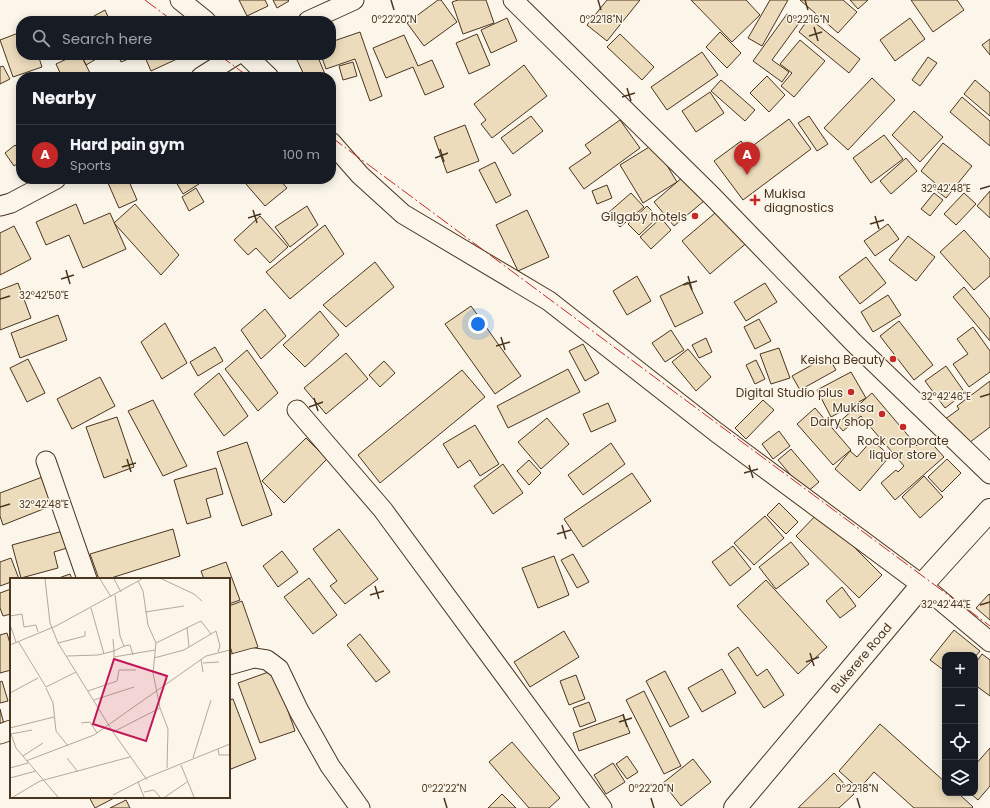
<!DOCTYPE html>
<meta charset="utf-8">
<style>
:root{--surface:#171b24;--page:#20242c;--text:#f1f3f6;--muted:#9ea1a6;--line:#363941;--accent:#c62828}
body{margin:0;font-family:Poppins,sans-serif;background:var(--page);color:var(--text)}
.controls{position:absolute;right:12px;bottom:12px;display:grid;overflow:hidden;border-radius:8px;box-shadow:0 2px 10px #0003}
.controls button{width:36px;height:36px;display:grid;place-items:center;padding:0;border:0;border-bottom:1px solid var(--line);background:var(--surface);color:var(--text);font:20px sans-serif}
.you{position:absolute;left:478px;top:324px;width:14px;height:14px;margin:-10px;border:3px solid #fff;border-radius:50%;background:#1a73e8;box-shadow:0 0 0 6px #1a73e833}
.badge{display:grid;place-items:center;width:26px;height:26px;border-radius:50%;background:var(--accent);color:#fff;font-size:13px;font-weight:700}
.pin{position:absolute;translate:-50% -33px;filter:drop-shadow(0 1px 2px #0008)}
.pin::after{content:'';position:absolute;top:21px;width:14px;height:12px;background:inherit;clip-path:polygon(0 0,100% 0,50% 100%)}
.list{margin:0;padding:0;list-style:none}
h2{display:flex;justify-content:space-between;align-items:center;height:52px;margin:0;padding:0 16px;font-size:17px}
h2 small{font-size:13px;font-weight:400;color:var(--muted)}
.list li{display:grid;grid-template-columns:26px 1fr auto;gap:12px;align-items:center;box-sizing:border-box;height:60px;padding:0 16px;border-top:1px solid var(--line)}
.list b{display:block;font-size:15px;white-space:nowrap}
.list p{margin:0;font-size:13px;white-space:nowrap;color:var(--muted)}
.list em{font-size:13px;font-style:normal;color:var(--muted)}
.icon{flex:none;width:22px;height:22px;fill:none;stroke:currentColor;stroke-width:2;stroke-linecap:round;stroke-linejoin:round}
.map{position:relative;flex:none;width:990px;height:808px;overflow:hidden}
.search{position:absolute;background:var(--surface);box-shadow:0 2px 10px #0003;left:16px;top:16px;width:320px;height:44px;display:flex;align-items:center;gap:10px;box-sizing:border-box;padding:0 14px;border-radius:16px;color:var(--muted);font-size:15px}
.panel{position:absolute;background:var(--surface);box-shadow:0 2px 10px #0003;left:16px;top:72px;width:320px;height:112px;border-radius:16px}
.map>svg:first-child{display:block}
.building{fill:#ecdcbc;stroke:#4a3520}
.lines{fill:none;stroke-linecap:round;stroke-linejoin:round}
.minor-casing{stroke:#4a3520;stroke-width:21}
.secondary-casing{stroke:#4a3520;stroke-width:24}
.minor{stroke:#fbf6e9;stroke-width:19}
.secondary{stroke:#fbf6e9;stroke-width:22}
.power{stroke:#c62828;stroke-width:1;stroke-dasharray:14 3 2 3;stroke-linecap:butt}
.ticks{fill:none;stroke:#4a3520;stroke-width:1.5}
.poi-dot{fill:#c62828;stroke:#fbf6e9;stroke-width:1.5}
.labels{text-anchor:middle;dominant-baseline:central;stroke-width:3;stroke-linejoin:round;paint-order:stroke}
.poi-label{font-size:12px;fill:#4a3520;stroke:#fbf6e9;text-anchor:end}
.street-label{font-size:12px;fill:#4a3520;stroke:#fbf6e9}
.inset-road{fill:none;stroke:#b4a999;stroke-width:1}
.view{fill:#c2185b;fill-opacity:0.15;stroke:#c2185b;stroke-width:2}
.inset-edge{fill:none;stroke:#4a3520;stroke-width:2}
.ticks-label{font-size:10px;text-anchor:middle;fill:#4a3520;stroke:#fbf6e9;stroke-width:3;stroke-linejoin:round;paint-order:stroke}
</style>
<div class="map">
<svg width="990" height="808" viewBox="0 0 990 808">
<rect width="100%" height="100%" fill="#fbf6e9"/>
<path class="building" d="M 239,0 L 265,0 L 268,6 L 247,16 Z
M 273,0 L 288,0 L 289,1 L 277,8 Z
M 438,0 L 441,0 L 457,22 L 424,46 L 407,23 Z
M 458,0 L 486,0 L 494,23 L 463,34 L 452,2 Z
M 607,0 L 640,0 L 607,41 L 587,25 Z
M 691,0 L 746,0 L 760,15 L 732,42 Z
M 770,0 L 788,0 L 762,46 L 748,38 Z
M 800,0 L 843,0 L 857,12 L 838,33 Z
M 850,0 L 868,0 L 858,9 Z
M 911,0 L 957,0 L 964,10 L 933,32 Z
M 105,10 L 110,21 L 96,21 L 94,16 Z
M 787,14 L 799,23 L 772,60 L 789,72 L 782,82 L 753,61 Z
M 507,18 L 517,41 L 491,53 L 481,30 Z
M 809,18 L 860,59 L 849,73 L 799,32 Z
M 910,18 L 925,39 L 895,61 L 880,40 Z
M 21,32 L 21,55 L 38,55 L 42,67 L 13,77 L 0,40 Z
M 360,32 L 382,96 L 370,101 L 355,59 L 326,69 L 321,55 L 331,55 L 331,42 Z
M 720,32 L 741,53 L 727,68 L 706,47 Z
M 477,34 L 490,65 L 469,74 L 456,43 Z
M 620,34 L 654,67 L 642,80 L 607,47 Z
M 404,35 L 418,66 L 432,60 L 444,87 L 425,95 L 413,67 L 386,78 L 373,48 Z
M 990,39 L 990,55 L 982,45 Z
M 800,40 L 825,61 L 794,97 L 781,86 L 792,73 L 780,64 Z
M 702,52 L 718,75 L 667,110 L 651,87 Z
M 75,55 L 81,55 L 92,77 L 62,77 L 56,64 Z
M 81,55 L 96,55 L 98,58 L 86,65 Z
M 118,55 L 130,55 L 131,58 L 121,62 Z
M 144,55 L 175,55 L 177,59 L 151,71 Z
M 301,55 L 317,55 L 325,74 L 318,77 L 305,77 L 296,58 Z
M 928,57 L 937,63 L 920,86 L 912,80 Z
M 353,62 L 357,76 L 343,80 L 339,66 Z
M 524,65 L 547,96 L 492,138 L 481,124 L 486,120 L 474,104 Z
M 3,66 L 10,79 L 0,84 L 0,67 Z
M 767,76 L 785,95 L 769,112 L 750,93 Z
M 872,78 L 895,100 L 848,150 L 824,128 Z
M 721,80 L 755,110 L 745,121 L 711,91 Z
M 975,80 L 990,93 L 990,116 L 964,94 Z
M 710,92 L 724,113 L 696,132 L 682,111 Z
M 962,97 L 990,121 L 990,146 L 950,112 Z
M 914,111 L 943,137 L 920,162 L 892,135 Z
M 531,116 L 543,131 L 513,154 L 501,138 Z
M 809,116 L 828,144 L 817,151 L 798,123 Z
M 789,119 L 811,149 L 743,200 L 714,161 L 741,141 L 747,150 Z
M 620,120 L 640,148 L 584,189 L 569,168 L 591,153 L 585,145 Z
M 465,125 L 479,161 L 447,173 L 434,137 Z
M 884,135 L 903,159 L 871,183 L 853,158 Z
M 943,143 L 972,166 L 946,198 L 932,187 L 935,183 L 921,171 Z
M 654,144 L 677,182 L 643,203 L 620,165 Z
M 15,145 L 21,152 L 21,161 L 14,166 L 5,153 Z
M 906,158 L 917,171 L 891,194 L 880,181 Z
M 495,162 L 511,195 L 496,203 L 479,170 Z
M 684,176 L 704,201 L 674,226 L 654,202 Z
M 116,179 L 128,179 L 137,200 L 119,208 L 108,183 Z
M 181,179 L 196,179 L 199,184 L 183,194 L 176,182 Z
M 252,179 L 279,179 L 287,188 L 265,206 L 246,184 Z
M 607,185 L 612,198 L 597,204 L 592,191 Z
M 196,188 L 204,202 L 189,211 L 182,197 Z
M 990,191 L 990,218 L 977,206 Z
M 631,193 L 644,207 L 620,227 L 608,213 Z
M 934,193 L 943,200 L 930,216 L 921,209 Z
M 964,193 L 976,204 L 956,225 L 944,214 Z
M 76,204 L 84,224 L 110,213 L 126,249 L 83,268 L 69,235 L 46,245 L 36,222 Z
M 135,204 L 179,255 L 161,275 L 114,223 Z
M 307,206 L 318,225 L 290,247 L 275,227 Z
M 647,206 L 658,217 L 639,235 L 628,224 Z
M 721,208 L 749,241 L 710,274 L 682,241 Z
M 527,210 L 549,257 L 518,271 L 496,225 Z
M 260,216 L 288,247 L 270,263 L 256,248 L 248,255 L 234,240 Z
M 661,218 L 671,230 L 651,249 L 640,237 Z
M 888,224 L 899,239 L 875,256 L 864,241 Z
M 325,225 L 344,254 L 290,299 L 266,272 Z
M 14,226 L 31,259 L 0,275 L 0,233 Z
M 964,230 L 990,259 L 990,276 L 974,290 L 940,252 Z
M 908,236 L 935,257 L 916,281 L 889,260 Z
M 866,257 L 886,283 L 860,304 L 839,277 Z
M 375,262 L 394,287 L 346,327 L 323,305 Z
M 637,276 L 651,301 L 627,315 L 613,291 Z
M 688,282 L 703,313 L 675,327 L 660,296 Z
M 18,283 L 31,318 L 0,330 L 0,290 Z
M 765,283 L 777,302 L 746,321 L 734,302 Z
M 964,287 L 990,319 L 990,341 L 953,297 Z
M 888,295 L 901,315 L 873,332 L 861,312 Z
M 471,306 L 521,376 L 495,394 L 445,324 Z
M 265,309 L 286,336 L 261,359 L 241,330 Z
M 320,311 L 339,335 L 305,367 L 283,345 Z
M 58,315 L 67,340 L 20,358 L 11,333 Z
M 759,319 L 771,341 L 755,349 L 744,327 Z
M 899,321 L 933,365 L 914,380 L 880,336 Z
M 165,323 L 187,363 L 162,379 L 141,342 Z
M 973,327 L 990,351 L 990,372 L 969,387 L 953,364 L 968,354 L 957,339 Z
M 671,330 L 684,350 L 665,362 L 652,343 Z
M 706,338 L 712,352 L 699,358 L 692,345 Z
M 583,344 L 599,373 L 585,381 L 569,351 Z
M 215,347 L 223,361 L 198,376 L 190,362 Z
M 779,348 L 790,378 L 771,384 L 760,354 Z
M 688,349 L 711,377 L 696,391 L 672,362 Z
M 247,350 L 278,393 L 258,411 L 225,369 Z
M 346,353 L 368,379 L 326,414 L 304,388 Z
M 828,356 L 836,370 L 800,390 L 792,376 Z
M 28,359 L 45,393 L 27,402 L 10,368 Z
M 756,360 L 765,379 L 755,384 L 746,365 Z
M 384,361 L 395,373 L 380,387 L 369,375 Z
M 946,366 L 965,393 L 945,408 L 925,381 Z
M 568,369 L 580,392 L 508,428 L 497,406 Z
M 462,370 L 485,397 L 380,483 L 358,455 Z
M 851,372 L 866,398 L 831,417 L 817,390 Z
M 219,373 L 248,416 L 224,436 L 194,394 Z
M 100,377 L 115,406 L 72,429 L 57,399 Z
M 990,381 L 990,427 L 965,446 L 944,420 L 959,409 L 957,406 Z
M 872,393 L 917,446 L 927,438 L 944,457 L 895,500 L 881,483 L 896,470 L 898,472 L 904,466 L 861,416 L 843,431 L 837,424 Z
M 153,400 L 187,466 L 163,476 L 128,411 Z
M 763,400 L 774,410 L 746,439 L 735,428 Z
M 608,403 L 616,421 L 591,432 L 583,414 Z
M 815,408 L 851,450 L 833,465 L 797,424 Z
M 117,417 L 134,467 L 104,478 L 86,427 Z
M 547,418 L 569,444 L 541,469 L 518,442 Z
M 475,425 L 499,464 L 480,476 L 470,460 L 458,468 L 443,444 Z
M 779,431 L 790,446 L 773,459 L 762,444 Z
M 306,438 L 327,459 L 284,503 L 262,481 Z
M 872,440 L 890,456 L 860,491 L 835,469 L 850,451 L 857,457 Z
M 247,442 L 272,515 L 242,526 L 217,452 Z
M 611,443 L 625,464 L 583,495 L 568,475 Z
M 791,449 L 819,482 L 806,493 L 778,460 Z
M 947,459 L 961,473 L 942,492 L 928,477 Z
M 529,460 L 541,473 L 529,485 L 517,471 Z
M 503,464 L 523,493 L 493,514 L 474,486 Z
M 216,468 L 223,494 L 206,499 L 211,517 L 187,524 L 174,480 Z
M 632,473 L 651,501 L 583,547 L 564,519 Z
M 45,476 L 56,504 L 3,525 L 0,516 L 0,493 Z
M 924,476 L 943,497 L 920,518 L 902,497 Z
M 779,503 L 798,522 L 786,534 L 767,515 Z
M 819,512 L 882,575 L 859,598 L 796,536 Z
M 765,516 L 784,538 L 754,565 L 734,543 Z
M 173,529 L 180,556 L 108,579 L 99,579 L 90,554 Z
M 339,529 L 378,579 L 345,604 L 330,586 L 337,581 L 313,549 Z
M 63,531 L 67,548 L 54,552 L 58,568 L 21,578 L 12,545 Z
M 791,542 L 809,564 L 776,589 L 759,567 Z
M 733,546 L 751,569 L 730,586 L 712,562 Z
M 282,551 L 298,572 L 278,587 L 263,566 Z
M 573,554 L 589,582 L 577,588 L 561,560 Z
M 554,556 L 569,595 L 538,608 L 522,568 Z
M 11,558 L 19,579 L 11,579 L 11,582 L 0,586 L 0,562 Z
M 226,562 L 240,600 L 229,604 L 229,579 L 204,579 L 201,571 Z
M 70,574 L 72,579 L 56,579 Z
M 309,578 L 337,615 L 313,634 L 284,597 Z
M 766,580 L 827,647 L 798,674 L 737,606 Z
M 842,587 L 856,606 L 840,618 L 826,601 Z
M 11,589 L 11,614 L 3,616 L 0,608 L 0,593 Z
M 989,594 L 990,595 L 990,620 L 976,608 Z
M 242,601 L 258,647 L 233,656 L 229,643 L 229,606 Z
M 954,630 L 980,651 L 975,657 L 975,655 L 945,655 L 945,671 L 930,660 Z
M 564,631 L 579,657 L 530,687 L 514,662 Z
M 7,633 L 11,647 L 11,670 L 0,673 L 0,635 Z
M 360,634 L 390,672 L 376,682 L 347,645 Z
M 738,647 L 757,676 L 767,669 L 784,695 L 764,708 L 728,654 Z
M 982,654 L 990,660 L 990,696 L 975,685 L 975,664 Z
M 722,669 L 736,693 L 702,712 L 688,688 Z
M 274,670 L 295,731 L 260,743 L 238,683 Z
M 665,671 L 689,717 L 670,727 L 646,681 Z
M 576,675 L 585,699 L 569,705 L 560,681 Z
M 2,681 L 8,701 L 0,703 L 0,682 Z
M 644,691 L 681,766 L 664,774 L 626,700 Z
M 233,699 L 256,759 L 231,769 L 229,762 L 229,700 Z
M 589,702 L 596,721 L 580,727 L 573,708 Z
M 0,709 L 4,724 L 0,725 Z
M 623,715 L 630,733 L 579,751 L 573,733 Z
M 880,724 L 945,782 L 945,793 L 958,793 L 973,807 L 972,808 L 914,808 L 874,772 L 859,789 L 839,771 Z
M 512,742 L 560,798 L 549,808 L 529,808 L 489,762 Z
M 990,748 L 990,786 L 978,800 L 970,793 L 975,793 L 975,765 Z
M 627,756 L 638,772 L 627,779 L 616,764 Z
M 693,759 L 711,782 L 681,806 L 663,783 Z
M 613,763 L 625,782 L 606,794 L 594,775 Z
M 834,773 L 854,794 L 839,808 L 798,808 Z
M 502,794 L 516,808 L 488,808 Z
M 89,797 L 116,797 L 95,808 Z
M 126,800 L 130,808 L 110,808 Z"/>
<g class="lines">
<defs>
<path id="minor" d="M 180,0 L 206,21
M 513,0 L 713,197 L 854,343 L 990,474
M 308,21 L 354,0
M 246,55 L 269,77
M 201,77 L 236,55
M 331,142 L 360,175 L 403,214 L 549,301 L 716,432 L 922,585 L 990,642
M 0,206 L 11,203 L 56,179
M 297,410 L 383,510 L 602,808
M 46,461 L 87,579
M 229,665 L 254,658 L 267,660 L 279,669 L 299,711 L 330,766 L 360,808
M 0,734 L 11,730"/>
<path id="secondary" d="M 735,808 L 922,585 L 990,510"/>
</defs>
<use href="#minor" class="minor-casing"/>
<use href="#secondary" class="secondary-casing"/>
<use href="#minor" class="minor"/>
<use href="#secondary" class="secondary"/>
<path class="power" d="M 145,0 L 173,21
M 219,55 L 249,77
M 331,137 L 990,626"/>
</g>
<path class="ticks" d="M 391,0 L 394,10M 598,0 L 601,10M 805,0 L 808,10M 814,27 L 818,41M 809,36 L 822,32M 627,88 L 631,101M 622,97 L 635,93M 440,149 L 444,162M 435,158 L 448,153M 980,189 L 990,186M 253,210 L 257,223M 875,216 L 879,229M 248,218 L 261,214M 870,224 L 884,220M 66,270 L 70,284M 688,276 L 692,290M 61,279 L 74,275M 683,285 L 697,281M 0,299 L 10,296M 501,337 L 505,350M 496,346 L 510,342M 980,397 L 990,394M 314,398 L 318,411M 309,407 L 323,402M 127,459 L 131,472M 749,465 L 753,478M 122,467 L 136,463M 744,473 L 758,469M 0,507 L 10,504M 562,525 L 566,539M 557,534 L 571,530M 375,586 L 379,599M 370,595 L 384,591M 980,605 L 990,602M 810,653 L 814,666M 806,662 L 819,657M 623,714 L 627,727M 619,722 L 632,718M 444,798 L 447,808M 651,798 L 654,808M 857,798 L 860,808"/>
<g class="poi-dot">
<path d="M753 194h4v4h4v4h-4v4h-4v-4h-4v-4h4z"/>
<circle cx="695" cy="216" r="4"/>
<circle cx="893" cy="359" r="4"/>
<circle cx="851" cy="392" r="4"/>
<circle cx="882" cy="414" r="4"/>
<circle cx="903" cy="427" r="4"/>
</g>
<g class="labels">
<g class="poi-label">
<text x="764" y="193" text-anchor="start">Mukisa<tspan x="764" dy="14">diagnostics</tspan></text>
<text x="687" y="216">Gilgaby hotels</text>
<text x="885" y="359">Keisha Beauty</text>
<text x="843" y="392">Digital Studio plus</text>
<text x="874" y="407">Mukisa<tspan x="874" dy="14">Dairy shop</tspan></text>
<text x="903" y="440" text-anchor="middle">Rock corporate<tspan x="903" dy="14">liquor store</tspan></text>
</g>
<g class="street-label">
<text transform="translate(861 658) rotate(-50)">Bukerere Road</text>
</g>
</g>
<g transform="translate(10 578)">
<rect width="220" height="220" fill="#fbf6e9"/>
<path class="inset-road" d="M 35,1 L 40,45 L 48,65 L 103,154 L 137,202M 90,1 L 101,19M 104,1 L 111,14M 152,1 L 184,16 L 192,23M 105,17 L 110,58 L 114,68 L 104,73 L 104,79 L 145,72M 81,30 L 94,76M 135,34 L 174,28M 0,38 L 12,36 L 14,49 L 26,47 L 28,54M 1,49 L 6,64M 177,49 L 179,69M 8,63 L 36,109 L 66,94M 48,65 L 75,58 L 75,53M 146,65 L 191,43 L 201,56M 0,67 L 46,48 L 132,1M 114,68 L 120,67 L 123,77M 57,78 L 88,77 L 104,73 L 103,61M 144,80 L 174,72 L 206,53 L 210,68 L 208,74M 191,81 L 193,94M 193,85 L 209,84M 36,110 L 43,125 L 46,153 L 58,168M 78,113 L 107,103 L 109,92 L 126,92M 0,115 L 28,100M 84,122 L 124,109M 150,130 L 158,151 L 157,190M 71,145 L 80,144 L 87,155M 0,150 L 44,139M 0,153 L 6,170 L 48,219M 103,154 L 150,130 L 143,95 L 146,65 L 138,47 L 133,13 L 128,3M 1,156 L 22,152M 208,171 L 209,177 L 220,177M 13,178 L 33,165M 57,180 L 68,194M 183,180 L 201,122M 16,183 L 84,157 L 196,78 L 220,72M 171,187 L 184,219M 0,190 L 18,185M 0,200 L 26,193M 128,204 L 134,219M 134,214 L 144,212 L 150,219M 103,217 L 136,200 L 220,166M 3,219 L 30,203 L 120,179M 155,219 L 177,204"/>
<path class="view" d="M 104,81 L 157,98 L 136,163 L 83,146 Z"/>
<rect width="220" height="220" class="inset-edge"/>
</g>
<g class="ticks-label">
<text x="394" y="23">0°22'20"N</text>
<text x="601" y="23">0°22'18"N</text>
<text x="808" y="23">0°22'16"N</text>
<text x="946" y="192">32°42'48"E</text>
<text x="44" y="299">32°42'50"E</text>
<text x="946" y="400">32°42'46"E</text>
<text x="44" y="508">32°42'48"E</text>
<text x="946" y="608">32°42'44"E</text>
<text x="444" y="792">0°22'22"N</text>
<text x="651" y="792">0°22'20"N</text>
<text x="857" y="792">0°22'18"N</text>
</g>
</svg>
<div class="controls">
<button>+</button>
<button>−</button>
<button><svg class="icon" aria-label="locate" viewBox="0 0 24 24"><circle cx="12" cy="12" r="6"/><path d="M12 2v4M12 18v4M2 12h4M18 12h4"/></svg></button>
<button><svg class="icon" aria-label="layers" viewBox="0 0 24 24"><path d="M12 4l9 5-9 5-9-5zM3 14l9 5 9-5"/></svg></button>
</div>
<div class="you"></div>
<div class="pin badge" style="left:747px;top:175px">A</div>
<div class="search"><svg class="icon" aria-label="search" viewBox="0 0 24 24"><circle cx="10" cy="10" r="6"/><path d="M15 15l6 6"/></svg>Search here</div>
<section class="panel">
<h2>Nearby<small></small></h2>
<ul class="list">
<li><span class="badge">A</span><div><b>Hard pain gym</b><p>Sports</p></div><em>100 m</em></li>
</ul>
</section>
</div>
